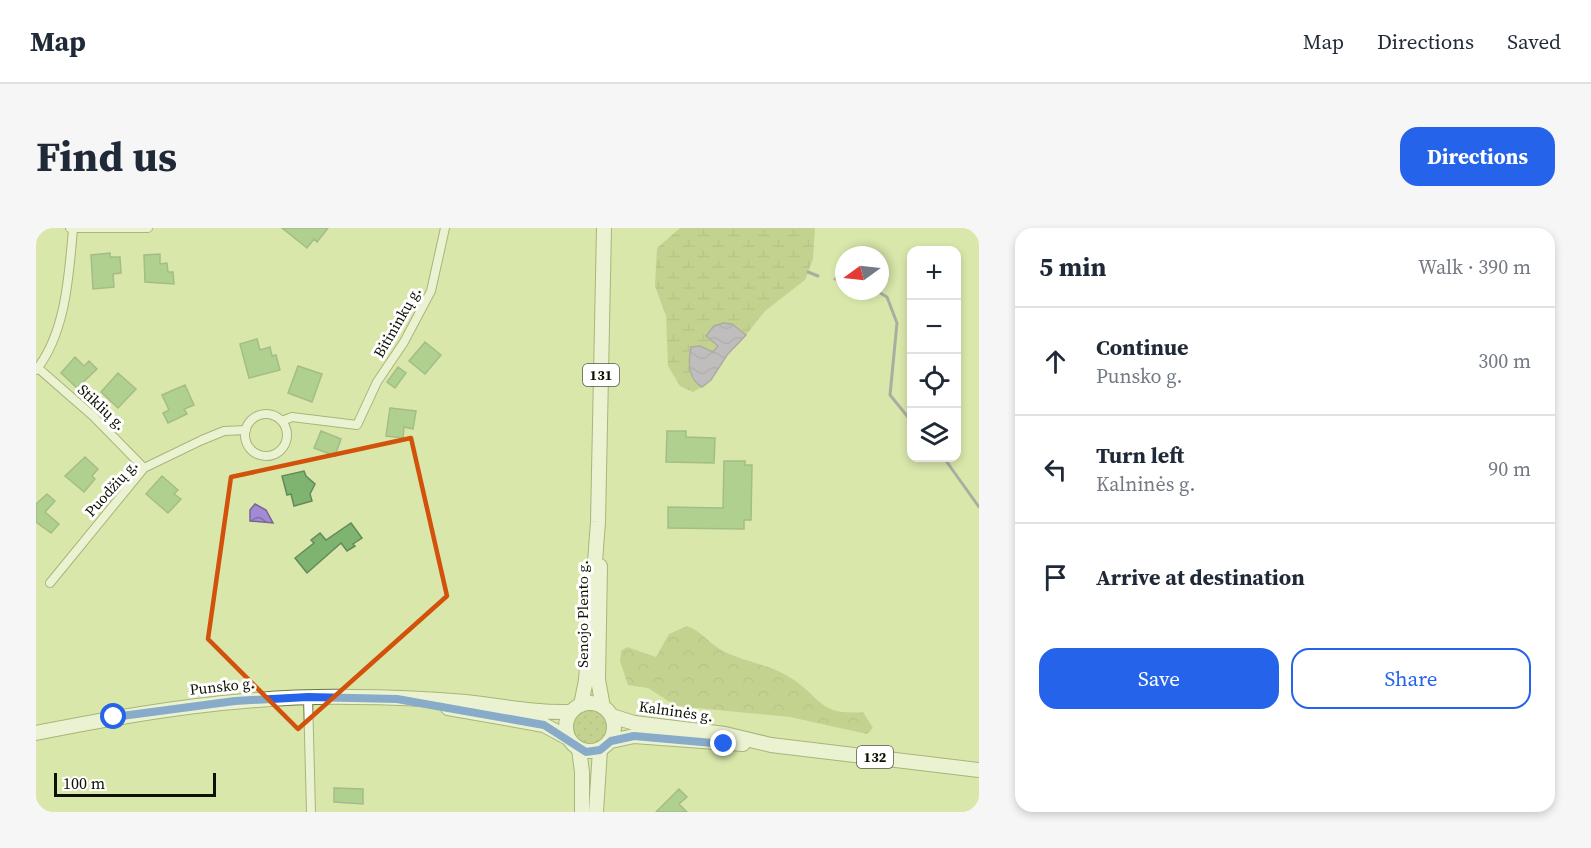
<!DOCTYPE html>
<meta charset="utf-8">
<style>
:root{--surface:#fff;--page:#f6f6f7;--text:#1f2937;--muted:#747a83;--line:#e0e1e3;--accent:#2563eb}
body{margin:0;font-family:"Source Serif 4",serif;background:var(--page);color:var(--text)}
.controls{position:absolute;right:18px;top:18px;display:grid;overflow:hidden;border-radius:12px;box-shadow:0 3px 9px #0003}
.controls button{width:54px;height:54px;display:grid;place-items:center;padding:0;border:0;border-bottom:2px solid var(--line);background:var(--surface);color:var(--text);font:30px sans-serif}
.compass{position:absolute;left:799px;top:18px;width:54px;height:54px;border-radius:50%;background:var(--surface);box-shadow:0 3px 9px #0003;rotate:255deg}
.scale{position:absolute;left:18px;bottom:15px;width:162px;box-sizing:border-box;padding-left:6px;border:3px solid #0d1100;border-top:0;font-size:16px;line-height:21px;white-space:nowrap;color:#0d1100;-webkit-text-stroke:4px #fff;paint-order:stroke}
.stop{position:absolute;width:18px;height:18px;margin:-14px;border:4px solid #2563eb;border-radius:50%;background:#fff}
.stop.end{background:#2563eb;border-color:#fff;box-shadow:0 2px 6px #0008}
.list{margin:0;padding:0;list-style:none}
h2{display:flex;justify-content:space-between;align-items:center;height:78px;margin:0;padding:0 24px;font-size:26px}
h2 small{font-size:20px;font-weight:400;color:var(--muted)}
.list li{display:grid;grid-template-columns:39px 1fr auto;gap:18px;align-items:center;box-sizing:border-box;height:108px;padding:0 24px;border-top:2px solid var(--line)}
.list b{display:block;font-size:22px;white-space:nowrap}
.list p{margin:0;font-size:20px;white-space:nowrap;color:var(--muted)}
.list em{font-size:20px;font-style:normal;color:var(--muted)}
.actions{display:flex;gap:12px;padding:18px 24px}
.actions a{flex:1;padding:14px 0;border:2px solid var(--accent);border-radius:18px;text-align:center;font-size:21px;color:var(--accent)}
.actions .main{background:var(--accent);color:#fff}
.icon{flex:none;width:33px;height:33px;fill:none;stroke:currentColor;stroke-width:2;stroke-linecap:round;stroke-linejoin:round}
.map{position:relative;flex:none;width:943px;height:584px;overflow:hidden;border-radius:18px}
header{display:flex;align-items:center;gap:36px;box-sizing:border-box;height:84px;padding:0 30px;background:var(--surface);border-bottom:2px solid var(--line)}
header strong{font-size:28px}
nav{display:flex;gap:33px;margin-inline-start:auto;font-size:21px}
.intro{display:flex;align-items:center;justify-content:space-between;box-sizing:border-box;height:144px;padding:0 36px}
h1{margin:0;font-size:42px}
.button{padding:15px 27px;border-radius:18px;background:var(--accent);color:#fff;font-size:21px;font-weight:700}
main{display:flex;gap:36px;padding:0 36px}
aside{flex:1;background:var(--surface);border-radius:18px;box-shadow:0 3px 9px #0003}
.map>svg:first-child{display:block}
.grass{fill:url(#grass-dots)}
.forest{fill:url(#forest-crowns)}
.wetland{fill:url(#wetland-marsh)}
.water{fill:url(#water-waves);stroke:#766694;stroke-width:1.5}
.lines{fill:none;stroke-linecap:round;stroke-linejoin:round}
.stream{stroke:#766694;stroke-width:3}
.building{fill:#7fb370;stroke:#64895a;stroke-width:1.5}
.minor-casing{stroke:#6d7840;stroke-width:10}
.primary-casing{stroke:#6d7840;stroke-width:16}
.minor{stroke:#fff;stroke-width:8}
.primary{stroke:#fff;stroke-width:14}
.route{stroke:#2563eb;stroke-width:8}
.marked{fill:none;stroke:#d2520b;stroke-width:4.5;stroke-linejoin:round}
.labels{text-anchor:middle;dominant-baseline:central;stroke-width:6;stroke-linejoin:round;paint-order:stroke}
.shield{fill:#fff;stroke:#56584c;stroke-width:1.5}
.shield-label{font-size:14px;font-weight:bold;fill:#0d1100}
.street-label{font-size:15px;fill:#0d1100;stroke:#fff}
</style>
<header>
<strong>Map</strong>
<nav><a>Map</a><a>Directions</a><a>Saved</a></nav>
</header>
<div class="intro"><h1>Find us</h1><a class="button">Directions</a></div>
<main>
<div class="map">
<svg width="943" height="584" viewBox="0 0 943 584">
<defs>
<pattern id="grass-dots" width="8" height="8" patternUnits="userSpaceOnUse" patternTransform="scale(1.5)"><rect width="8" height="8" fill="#a8b96d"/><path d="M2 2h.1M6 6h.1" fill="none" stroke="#8f9e5d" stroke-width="1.8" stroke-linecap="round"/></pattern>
<pattern id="forest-crowns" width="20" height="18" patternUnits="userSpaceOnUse" patternTransform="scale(1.5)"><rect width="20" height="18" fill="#a8b96d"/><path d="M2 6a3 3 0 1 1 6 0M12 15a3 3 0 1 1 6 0" fill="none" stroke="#8f9e5d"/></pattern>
<pattern id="wetland-marsh" width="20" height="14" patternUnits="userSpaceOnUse" patternTransform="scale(1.5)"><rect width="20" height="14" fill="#a8b96d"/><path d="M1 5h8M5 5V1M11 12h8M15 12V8" fill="none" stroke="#8f9e5d"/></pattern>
<pattern id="water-waves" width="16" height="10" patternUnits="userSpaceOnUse" patternTransform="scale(1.5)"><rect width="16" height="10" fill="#a38ad4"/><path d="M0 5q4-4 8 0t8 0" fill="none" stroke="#836faa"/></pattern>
</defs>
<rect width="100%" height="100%" fill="#d9e7ab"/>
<path class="grass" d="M 553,482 L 567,486 L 575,497 C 573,524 530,520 535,492 L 540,487 Z"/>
<path class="forest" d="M 651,398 C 666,403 675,418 689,424 C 710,434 735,437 755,450 C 786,470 783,488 827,484 L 837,500 L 831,506 L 754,489 L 640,478 L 612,460 L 592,457 L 584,433 L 585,423 L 591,419 L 620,429 L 633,406 Z"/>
<path class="wetland" d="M 644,0 L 779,0 L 777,31 L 769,52 L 729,83 L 710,107 L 696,96 L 670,108 L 683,118 L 677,124 L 671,120 L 661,156 L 666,159 L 657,164 L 644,158 L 632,138 L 630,88 L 619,58 L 621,20 Z"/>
<path class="water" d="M 687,95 L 696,96 L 710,107 L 691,127 L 675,152 L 666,159 C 652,151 652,133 655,119 L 664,118 L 677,124 L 682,118 L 670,108 L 678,98 Z
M 219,276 L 230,282 L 237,295 L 214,293 L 214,282 Z"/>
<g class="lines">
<path class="stream" d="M 772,44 L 782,48
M 799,51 L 808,53
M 841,63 L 851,69 L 861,95 L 854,167 L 876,194
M 908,230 L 943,279"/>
</g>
<path class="building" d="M 246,0 L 292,0 L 281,14 L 278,11 L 271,20 Z
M 74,25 L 74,29 L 84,29 L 85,45 L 77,46 L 78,59 L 57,61 L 55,27 Z
M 124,26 L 124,36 L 131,35 L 132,44 L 137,44 L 138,56 L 109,54 L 108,27 Z
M 221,111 L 224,122 L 234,119 L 236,128 L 240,127 L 244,142 L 213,150 L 204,116 Z
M 389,114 L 405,127 L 389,146 L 373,133 Z
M 39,129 L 48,138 L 53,133 L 61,141 L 41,160 L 25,145 Z
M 262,138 L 286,146 L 276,174 L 252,165 Z
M 362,139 L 370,145 L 359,160 L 351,154 Z
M 82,145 L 100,161 L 82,180 L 65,164 Z
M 149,157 L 158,177 L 148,181 L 151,186 L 132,195 L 127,185 L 133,182 L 126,167 Z
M 354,180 L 380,183 L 377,201 L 368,199 L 367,210 L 350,208 Z
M 285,203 L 305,211 L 299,228 L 278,220 Z
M 631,203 L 650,203 L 650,209 L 679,210 L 678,235 L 630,234 Z
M 49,229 L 62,241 L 56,248 L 59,251 L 48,264 L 29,248 Z
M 688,233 L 709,233 L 709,237 L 716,237 L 715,292 L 708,292 L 708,301 L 632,300 L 632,279 L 687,280 Z
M 268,243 L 270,248 L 279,256 L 274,266 L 276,273 L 258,278 L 255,266 L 251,267 L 246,248 Z
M 126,248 L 142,262 L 138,266 L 145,271 L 132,285 L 110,266 Z
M 11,266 L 19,273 L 9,284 L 23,296 L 15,305 L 0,294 L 0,276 Z
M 315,295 L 326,310 L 317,316 L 319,318 L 311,323 L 305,315 L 271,345 L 259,330 L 278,315 L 275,312 L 284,305 L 290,312 Z
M 298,560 L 327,561 L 327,576 L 298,574 Z
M 643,561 L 651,569 L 643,576 L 651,584 L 620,584 Z"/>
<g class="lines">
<defs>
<path id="minor" d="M 34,0 L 112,0
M 2,140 L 57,188 L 108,240
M 0,142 C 30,105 33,46 37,1
M209 207a21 21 0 1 1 42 0a21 21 0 1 1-42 0Z
M 246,193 L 256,189 L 321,197 L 341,154 L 368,114 L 395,63 L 409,0
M 14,355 L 108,240 L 166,212 L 188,203 L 210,202
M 272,469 L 275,584"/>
<path id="primary" d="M 564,338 L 562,452 L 567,479
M530 499a24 24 0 1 1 48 0a24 24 0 1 1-48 0Z
M 545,477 L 550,452 L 562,294 L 568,0
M 412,480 L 508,497 L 532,510
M 576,488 L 598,495 L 689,506 L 735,517 L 943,542
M 0,505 C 105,484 209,467 317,469 C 354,469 393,471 430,474 C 465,478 499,485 535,484
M 575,513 L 598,508 L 707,516
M 543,521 L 546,544 L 546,584
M 560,584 L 564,522"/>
</defs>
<use href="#minor" class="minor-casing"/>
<use href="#primary" class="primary-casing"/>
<use href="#minor" class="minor"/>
<use href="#primary" class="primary"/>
</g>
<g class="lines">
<path class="route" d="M 78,489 L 199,473 L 272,469 L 361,471 L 508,497 L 550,524 L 564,522 L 575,513 L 598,508 L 688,516"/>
</g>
<path d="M0 0H943V584H0ZM 375,210 L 411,368 L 262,501 L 172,411 L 195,249 Z" fill="#d9e7ab" fill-opacity=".55" fill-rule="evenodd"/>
<path class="marked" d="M 375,210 L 411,368 L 262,501 L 172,411 L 195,249 Z"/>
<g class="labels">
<g class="shield">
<rect x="547" y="136" width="36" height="22" rx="4.5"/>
<rect x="821" y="518" width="36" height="22" rx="4.5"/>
</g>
<g class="shield-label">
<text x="565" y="147">131</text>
<text x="839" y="529">132</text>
</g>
<g class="street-label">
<text transform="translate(361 94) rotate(-60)">Bitininkų g.</text>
<text transform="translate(66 179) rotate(43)">Stiklių g.</text>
<text transform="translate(75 260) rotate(-48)">Puodžių g.</text>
<text transform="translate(546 386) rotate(-90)">Senojo Plento g.</text>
<text transform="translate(186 458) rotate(-6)">Punsko g.</text>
<text transform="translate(640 483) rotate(8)">Kalninės g.</text>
</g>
</g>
</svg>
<div class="controls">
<button>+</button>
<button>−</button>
<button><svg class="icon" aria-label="locate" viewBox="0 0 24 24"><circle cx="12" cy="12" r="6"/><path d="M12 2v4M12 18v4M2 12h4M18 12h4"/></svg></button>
<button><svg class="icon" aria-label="layers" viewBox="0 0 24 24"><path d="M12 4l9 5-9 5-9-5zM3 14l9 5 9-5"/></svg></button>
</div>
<svg class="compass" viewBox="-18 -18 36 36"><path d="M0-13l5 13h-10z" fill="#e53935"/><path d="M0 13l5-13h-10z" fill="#747a83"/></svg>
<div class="scale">100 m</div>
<div class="stop" style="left:78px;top:489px"></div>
<div class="stop end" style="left:688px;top:516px"></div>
</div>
<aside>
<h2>5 min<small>Walk · 390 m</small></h2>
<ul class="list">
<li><svg class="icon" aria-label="ahead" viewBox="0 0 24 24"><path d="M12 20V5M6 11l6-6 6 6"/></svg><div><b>Continue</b><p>Punsko g.</p></div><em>300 m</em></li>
<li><svg class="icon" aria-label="left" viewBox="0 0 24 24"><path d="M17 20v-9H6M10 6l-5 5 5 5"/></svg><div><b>Turn left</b><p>Kalninės g.</p></div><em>90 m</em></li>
<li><svg class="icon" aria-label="arrive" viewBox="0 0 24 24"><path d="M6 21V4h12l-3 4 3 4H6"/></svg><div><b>Arrive at destination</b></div></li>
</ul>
<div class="actions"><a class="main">Save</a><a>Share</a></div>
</aside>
</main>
